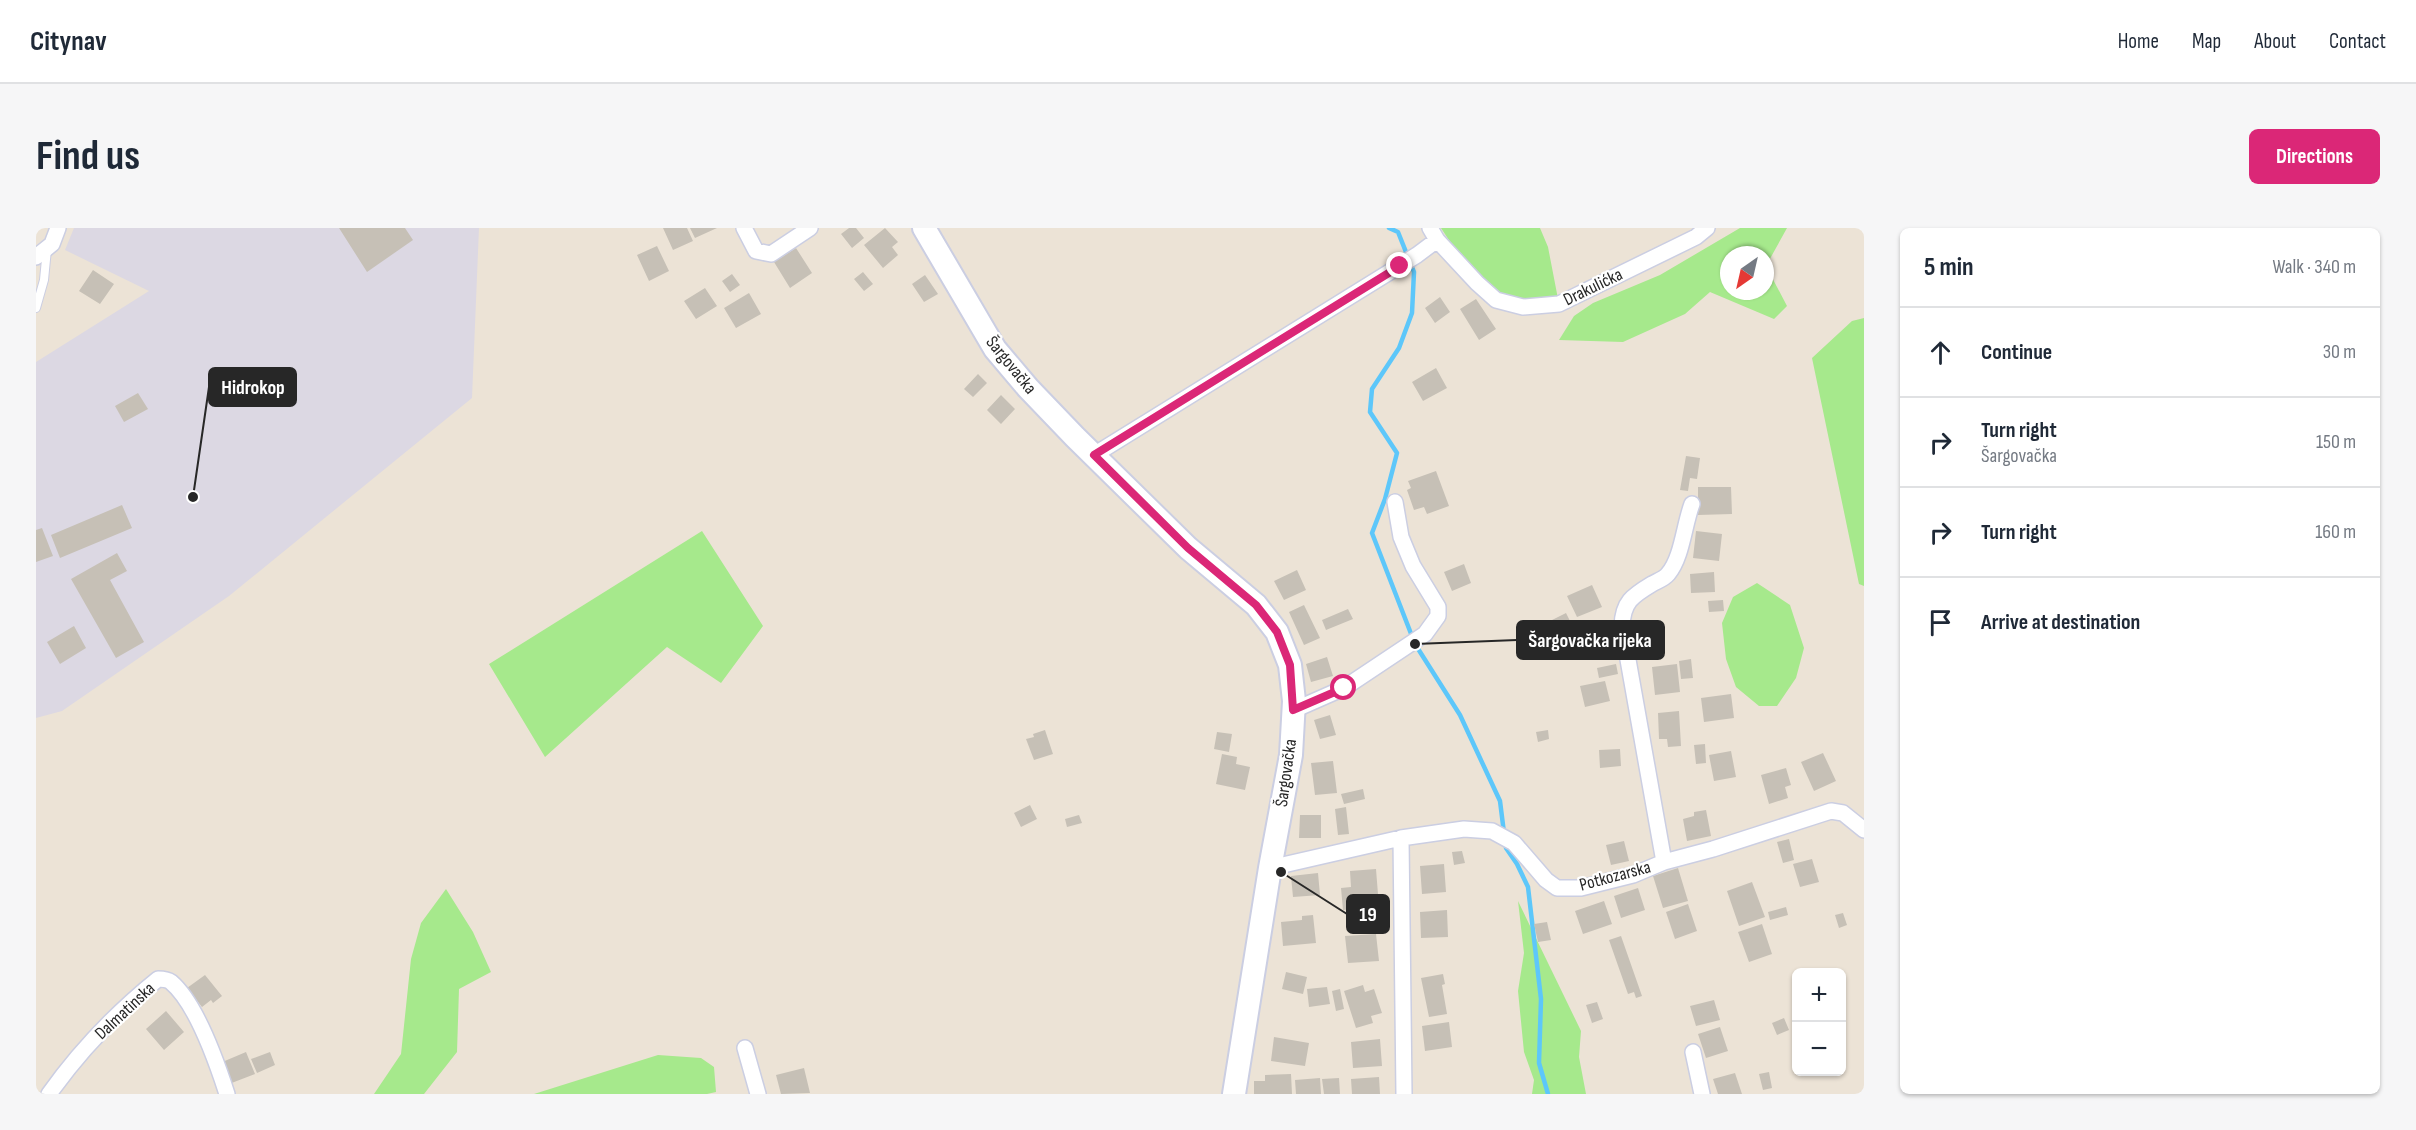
<!DOCTYPE html>
<meta charset="utf-8">
<style>
:root{--surface:#fff;--page:#f6f6f7;--text:#1f2937;--muted:#747a83;--line:#e0e1e3;--accent:#db2777}
body{margin:0;font-family:"Sofia Sans Condensed",sans-serif;background:var(--page);color:var(--text)}
.controls{position:absolute;right:18px;bottom:18px;display:grid;overflow:hidden;border-radius:9px;box-shadow:0 2px 4px #0004}
.controls button{width:54px;height:54px;display:grid;place-items:center;padding:0;border:0;border-bottom:2px solid var(--line);background:var(--surface);color:var(--text);font:30px sans-serif}
.compass{position:absolute;left:1684px;top:18px;width:54px;height:54px;border-radius:50%;background:var(--surface);box-shadow:0 2px 4px #0004;rotate:214deg}
.stop{position:absolute;width:18px;height:18px;margin:-14px;border:4px solid #db2777;border-radius:50%;background:#fff}
.stop.end{background:#db2777;border-color:#fff;box-shadow:0 2px 6px #0008}
.list{margin:0;padding:0;list-style:none}
h2{display:flex;justify-content:space-between;align-items:center;height:78px;margin:0;padding:0 24px;font-size:26px}
h2 small{font-size:20px;font-weight:400;color:var(--muted)}
.list li{display:grid;grid-template-columns:39px 1fr auto;gap:18px;align-items:center;box-sizing:border-box;height:90px;padding:0 24px;border-top:2px solid var(--line)}
.list b{display:block;font-size:22px;white-space:nowrap}
.list p{margin:0;font-size:20px;white-space:nowrap;color:var(--muted)}
.list em{font-size:20px;font-style:normal;color:var(--muted)}
.icon{flex:none;width:33px;height:33px;fill:none;stroke:currentColor;stroke-width:2;stroke-linecap:round;stroke-linejoin:round}
.map{position:relative;flex:none;width:1828px;height:866px;overflow:hidden;border-radius:9px}
header{display:flex;align-items:center;gap:36px;box-sizing:border-box;height:84px;padding:0 30px;background:var(--surface);border-bottom:2px solid var(--line)}
header strong{font-size:28px}
nav{display:flex;gap:33px;margin-inline-start:auto;font-size:21px}
.intro{display:flex;align-items:center;justify-content:space-between;box-sizing:border-box;height:144px;padding:0 36px}
h1{margin:0;font-size:42px}
.button{padding:15px 27px;border-radius:9px;background:var(--accent);color:#fff;font-size:21px;font-weight:700}
main{display:flex;gap:36px;padding:0 36px}
aside{flex:1;background:var(--surface);border-radius:9px;box-shadow:0 2px 4px #0004}
.map>svg:first-child{display:block}
.industrial{fill:#dcd8e3}
.green{fill:#a6e98c;fill-rule:evenodd}
.lines{fill:none;stroke-linecap:round;stroke-linejoin:round}
.stream{stroke:#5dc7fa;stroke-width:4.5}
.building{fill:#c6c0b6}
.lane-casing{stroke:#cbcee2;stroke-width:10}
.street-casing{stroke:#cbcee2;stroke-width:18}
.secondary-casing{stroke:#cbcee2;stroke-width:26}
.lane{stroke:#fff;stroke-width:8}
.street{stroke:#fff;stroke-width:15}
.secondary{stroke:#fff;stroke-width:22}
.route{stroke:#db2777;stroke-width:8}
.labels{text-anchor:middle;dominant-baseline:central;stroke-width:4.5;stroke-linejoin:round;paint-order:stroke}
.street-label{font-size:18px;fill:#272727;stroke:#fff}
.leader{fill:none;stroke:#272727;stroke-width:2}
.callout-dot{fill:#272727;stroke:#fff;stroke-width:2}
.callout{fill:#272727;stroke:#272727;stroke-width:2}
.callout-label{font-size:20px;text-anchor:middle;font-weight:bold;fill:#fff}
</style>
<header>
<strong>Citynav</strong>
<nav><a>Home</a><a>Map</a><a>About</a><a>Contact</a></nav>
</header>
<div class="intro"><h1>Find us</h1><a class="button">Directions</a></div>
<main>
<div class="map">
<svg width="1828" height="866" viewBox="0 0 1828 866">
<rect width="100%" height="100%" fill="#ece3d6"/>
<path class="industrial" d="M 38,0 L 443,0 L 436,170 L 193,368 L 26,483 L 0,490 L 0,134 L 113,63 L 29,22 Z"/>
<path class="green" d="M 1405,0 L 1504,0 L 1512,19 L 1523,76 L 1487,79 L 1441,55 Z
M 1704,0 L 1751,0 L 1730,38 L 1751,78 L 1738,91 L 1674,64 L 1649,86 L 1587,114 L 1523,112 L 1538,88 L 1557,75 L 1624,47 ZM 1693,27 L 1729,27 L 1729,63 L 1693,63 Z
M 1828,90 L 1828,358 L 1823,356 L 1776,130 L 1816,93 Z
M 666,303 L 727,398 L 685,455 L 631,419 L 509,529 L 453,436 Z
M 1721,355 L 1754,377 L 1768,420 L 1760,450 L 1741,478 L 1723,478 L 1700,459 L 1690,431 L 1686,395 L 1697,369 Z
M 410,661 L 437,704 L 455,744 L 423,761 L 421,824 L 388,866 L 338,866 L 365,826 L 375,731 L 385,695 Z
M 1482,673 L 1545,803 L 1543,829 L 1550,866 L 1496,866 L 1498,852 L 1488,824 L 1482,763 L 1488,725 Z
M 622,827 L 665,830 L 678,839 L 680,864 L 671,866 L 498,866 Z"/>
<g class="lines">
<path class="stream" d="M 1353,0 L 1362,4 L 1378,44 L 1376,85 L 1363,120 L 1336,161 L 1334,184 L 1361,225 L 1349,271 L 1336,305 L 1379,416 L 1424,487 L 1464,573 L 1468,605
M 1469,613 L 1470,620 L 1481,636 L 1492,659 L 1505,771 L 1503,835 L 1512,866"/>
</g>
<path class="building" d="M 303,0 L 369,0 L 377,12 L 331,44 Z
M 627,0 L 651,0 L 657,13 L 637,22 Z
M 654,0 L 681,0 L 659,10 Z
M 813,0 L 820,0 L 828,10 L 816,20 L 805,6 Z
M 849,0 L 862,14 L 856,19 L 862,27 L 847,40 L 828,17 Z
M 621,18 L 633,43 L 613,53 L 601,27 Z
M 760,20 L 776,45 L 754,60 L 738,34 Z
M 57,42 L 78,56 L 64,76 L 43,63 Z
M 827,44 L 837,56 L 828,63 L 818,51 Z
M 696,46 L 704,57 L 694,64 L 686,53 Z
M 889,47 L 902,66 L 888,74 L 876,56 Z
M 669,60 L 681,78 L 660,91 L 648,73 Z
M 713,65 L 725,86 L 700,100 L 688,80 Z
M 1404,69 L 1414,84 L 1399,95 L 1389,80 Z
M 1440,71 L 1460,101 L 1443,112 L 1424,81 Z
M 1400,140 L 1411,160 L 1387,173 L 1376,154 Z
M 942,146 L 951,155 L 937,169 L 928,161 Z
M 102,165 L 112,181 L 88,194 L 79,178 Z
M 965,167 L 979,181 L 965,196 L 951,182 Z
M 1650,228 L 1664,230 L 1661,251 L 1654,250 L 1652,263 L 1644,262 Z
M 1400,243 L 1413,278 L 1391,286 L 1388,279 L 1378,282 L 1371,262 L 1375,260 L 1372,253 Z
M 1662,259 L 1695,259 L 1696,286 L 1662,287 Z
M 86,277 L 96,300 L 24,330 L 15,307 Z
M 6,300 L 17,328 L 0,334 L 0,302 Z
M 1660,303 L 1686,306 L 1683,333 L 1657,330 Z
M 81,325 L 91,343 L 74,352 L 108,414 L 80,430 L 35,351 Z
M 1428,336 L 1435,355 L 1416,363 L 1408,344 Z
M 1261,342 L 1270,362 L 1248,372 L 1238,353 Z
M 1678,344 L 1679,364 L 1655,365 L 1654,346 Z
M 1556,357 L 1566,379 L 1541,389 L 1531,368 Z
M 1687,372 L 1688,383 L 1673,384 L 1672,373 Z
M 1268,377 L 1284,410 L 1268,417 L 1253,384 Z
M 1312,381 L 1317,391 L 1290,402 L 1286,392 Z
M 1530,385 L 1534,393 L 1521,400 L 1516,392 Z
M 38,398 L 50,420 L 24,436 L 11,414 Z
M 1291,429 L 1297,448 L 1275,454 L 1270,436 Z
M 1655,431 L 1657,450 L 1645,451 L 1643,433 Z
M 1580,436 L 1582,446 L 1563,450 L 1561,440 Z
M 1641,436 L 1644,464 L 1619,467 L 1616,439 Z
M 1569,453 L 1574,473 L 1549,479 L 1544,458 Z
M 1695,466 L 1698,490 L 1668,494 L 1665,470 Z
M 1643,483 L 1645,518 L 1632,519 L 1631,511 L 1623,511 L 1622,485 Z
M 1294,487 L 1300,507 L 1284,511 L 1278,492 Z
M 1009,502 L 1017,526 L 998,532 L 990,511 L 998,509 L 997,506 Z
M 1512,502 L 1513,511 L 1502,514 L 1500,504 Z
M 1181,504 L 1196,506 L 1193,524 L 1178,521 Z
M 1669,516 L 1670,535 L 1660,536 L 1658,517 Z
M 1584,521 L 1585,538 L 1564,540 L 1563,522 Z
M 1695,523 L 1700,549 L 1678,553 L 1673,527 Z
M 1787,525 L 1800,553 L 1778,563 L 1765,534 Z
M 1186,526 L 1201,529 L 1200,536 L 1214,539 L 1209,562 L 1180,556 Z
M 1297,533 L 1301,565 L 1279,567 L 1275,535 Z
M 1750,540 L 1755,557 L 1749,559 L 1752,570 L 1733,576 L 1725,547 Z
M 1327,561 L 1329,571 L 1308,576 L 1305,566 Z
M 994,577 L 1001,591 L 985,599 L 978,585 Z
M 1310,579 L 1313,606 L 1302,607 L 1299,581 Z
M 1670,582 L 1675,608 L 1651,613 L 1647,591 L 1658,588 L 1658,584 Z
M 1043,587 L 1046,595 L 1031,599 L 1029,591 Z
M 1264,587 L 1285,587 L 1285,610 L 1263,610 Z
M 1753,611 L 1758,632 L 1747,635 L 1741,614 Z
M 1588,613 L 1593,633 L 1575,637 L 1570,617 Z
M 1426,623 L 1429,635 L 1418,637 L 1416,624 Z
M 1776,631 L 1783,654 L 1764,659 L 1757,636 Z
M 1408,636 L 1410,664 L 1386,666 L 1384,638 Z
M 1642,640 L 1652,673 L 1627,680 L 1617,648 Z
M 1340,641 L 1343,679 L 1307,682 L 1305,660 L 1315,659 L 1314,643 Z
M 1282,645 L 1284,667 L 1257,669 L 1255,648 Z
M 1716,654 L 1729,689 L 1703,698 L 1691,663 Z
M 1602,660 L 1609,682 L 1585,690 L 1578,668 Z
M 1568,673 L 1576,696 L 1547,706 L 1539,683 Z
M 1652,676 L 1661,703 L 1639,711 L 1630,684 Z
M 1750,679 L 1752,687 L 1734,692 L 1732,684 Z
M 1411,682 L 1412,709 L 1385,710 L 1384,684 Z
M 1807,685 L 1811,697 L 1803,700 L 1799,687 Z
M 1277,687 L 1280,715 L 1247,718 L 1245,694 L 1266,692 L 1266,688 Z
M 1511,694 L 1515,712 L 1502,714 L 1498,696 Z
M 1726,696 L 1736,726 L 1713,734 L 1702,704 Z
M 1340,706 L 1343,733 L 1312,735 L 1309,708 Z
M 1585,708 L 1606,768 L 1600,770 L 1598,764 L 1592,766 L 1573,712 Z
M 1250,744 L 1271,749 L 1267,766 L 1246,761 Z
M 1407,746 L 1409,756 L 1406,757 L 1411,786 L 1393,789 L 1385,750 Z
M 169,747 L 186,768 L 177,775 L 175,772 L 166,779 L 151,760 Z
M 1327,757 L 1329,764 L 1338,761 L 1346,785 L 1335,788 L 1337,795 L 1320,800 L 1308,763 Z
M 1291,759 L 1294,776 L 1273,779 L 1271,761 Z
M 1304,761 L 1308,781 L 1300,783 L 1296,763 Z
M 1678,772 L 1684,792 L 1660,798 L 1654,778 Z
M 1561,774 L 1567,791 L 1556,795 L 1550,777 Z
M 130,783 L 148,804 L 128,822 L 110,801 Z
M 1748,790 L 1753,802 L 1741,807 L 1736,795 Z
M 1413,794 L 1416,819 L 1389,823 L 1386,798 Z
M 1684,799 L 1692,823 L 1670,830 L 1662,806 Z
M 1238,809 L 1273,815 L 1269,838 L 1235,833 Z
M 1344,811 L 1346,838 L 1317,840 L 1315,814 Z
M 210,824 L 219,846 L 193,856 L 184,835 Z
M 234,824 L 239,837 L 221,845 L 215,831 Z
M 768,840 L 774,865 L 745,866 L 740,847 Z
M 1733,844 L 1736,860 L 1727,862 L 1723,846 Z
M 1699,845 L 1706,866 L 1682,866 L 1677,851 Z
M 1255,846 L 1256,866 L 1218,866 L 1218,853 L 1229,853 L 1229,847 Z
M 1343,849 L 1344,866 L 1316,866 L 1315,851 Z
M 1284,850 L 1285,866 L 1260,866 L 1259,852 Z
M 1303,850 L 1304,866 L 1288,866 L 1286,851 Z"/>
<g class="lines">
<defs>
<path id="lane" d="M 0,80 L 8,52 L 11,21"/>
<path id="street" d="M 708,0 L 720,23 L 735,26 L 774,0
M 1394,0 L 1401,12 L 1441,55 L 1460,72 L 1487,79 L 1523,76 L 1660,9 L 1671,0
M 0,29 L 16,16 L 22,0
M 1058,227 L 1381,27 L 1401,12
M 1258,482 L 1308,460 L 1389,406 L 1402,388 L 1402,379 L 1377,338 L 1365,309 L 1359,274
M 1365,610 L 1368,866
M 1628,634 L 1586,398 C 1587,374 1596,368 1616,356 C 1621,353 1628,351 1632,346 C 1646,330 1648,297 1656,276
M 1234,640 L 1365,610 L 1428,601 L 1456,603 L 1478,615 L 1510,652 L 1521,660 L 1545,660 L 1597,647 L 1628,634 L 1677,621 L 1795,583 L 1807,585 L 1828,602
M 709,820 L 722,866
M 1657,824 L 1666,866
M 13,866 C 43,824 81,784 122,751 C 126,751 131,751 135,754 C 160,775 181,835 191,866"/>
<path id="secondary" d="M 888,0 L 959,121 L 992,160 L 1039,209 L 1152,320 L 1220,377 L 1241,404 L 1254,437 L 1258,473 L 1255,527 L 1234,640 L 1198,866"/>
</defs>
<use href="#lane" class="lane-casing"/>
<use href="#street" class="street-casing"/>
<use href="#secondary" class="secondary-casing"/>
<use href="#lane" class="lane"/>
<use href="#street" class="street"/>
<use href="#secondary" class="secondary"/>
</g>
<g class="lines">
<path class="route" d="M 1308,460 L 1257,482 L 1254,437 L 1241,404 L 1220,377 L 1152,320 L 1058,227 L 1364,38"/>
</g>
<g class="labels">
<g class="street-label">
<text transform="translate(1557 59) rotate(-26)">Drakulićka</text>
<text transform="translate(975 137) rotate(51)">Šargovačka</text>
<text transform="translate(1250 545) rotate(-82)">Šargovačka</text>
<text transform="translate(1579 648) rotate(-15)">Potkozarska</text>
<text transform="translate(89 783) rotate(-43)">Dalmatinska</text>
</g>
</g>
<path class="leader" d="M157 269L173 159M1379 416L1481 412M1245 644L1311 686"/>
<g class="callout-dot">
<circle cx="157" cy="269" r="6"/>
<circle cx="1379" cy="416" r="6"/>
<circle cx="1245" cy="644" r="6"/>
</g>
<g class="callout">
<rect x="173" y="140" width="87" height="38" rx="6"/>
<rect x="1481" y="393" width="147" height="38" rx="6"/>
<rect x="1311" y="667" width="42" height="38" rx="6"/>
</g>
<g class="callout-label">
<text x="217" y="166">Hidrokop</text>
<text x="1554" y="419">Šargovačka rijeka</text>
<text x="1332" y="693">19</text>
</g>
</svg>
<div class="controls">
<button>+</button>
<button>−</button>
</div>
<svg class="compass" viewBox="-18 -18 36 36"><path d="M0-13l5 13h-10z" fill="#e53935"/><path d="M0 13l5-13h-10z" fill="#747a83"/></svg>
<div class="stop" style="left:1308px;top:460px"></div>
<div class="stop end" style="left:1364px;top:38px"></div>
</div>
<aside>
<h2>5 min<small>Walk · 340 m</small></h2>
<ul class="list">
<li><svg class="icon" aria-label="ahead" viewBox="0 0 24 24"><path d="M12 20V5M6 11l6-6 6 6"/></svg><div><b>Continue</b></div><em>30 m</em></li>
<li><svg class="icon" aria-label="right" viewBox="0 0 24 24"><path d="M7 20v-9h11M14 6l5 5-5 5"/></svg><div><b>Turn right</b><p>Šargovačka</p></div><em>150 m</em></li>
<li><svg class="icon" aria-label="right" viewBox="0 0 24 24"><path d="M7 20v-9h11M14 6l5 5-5 5"/></svg><div><b>Turn right</b></div><em>160 m</em></li>
<li><svg class="icon" aria-label="arrive" viewBox="0 0 24 24"><path d="M6 21V4h12l-3 4 3 4H6"/></svg><div><b>Arrive at destination</b></div></li>
</ul>
</aside>
</main>
